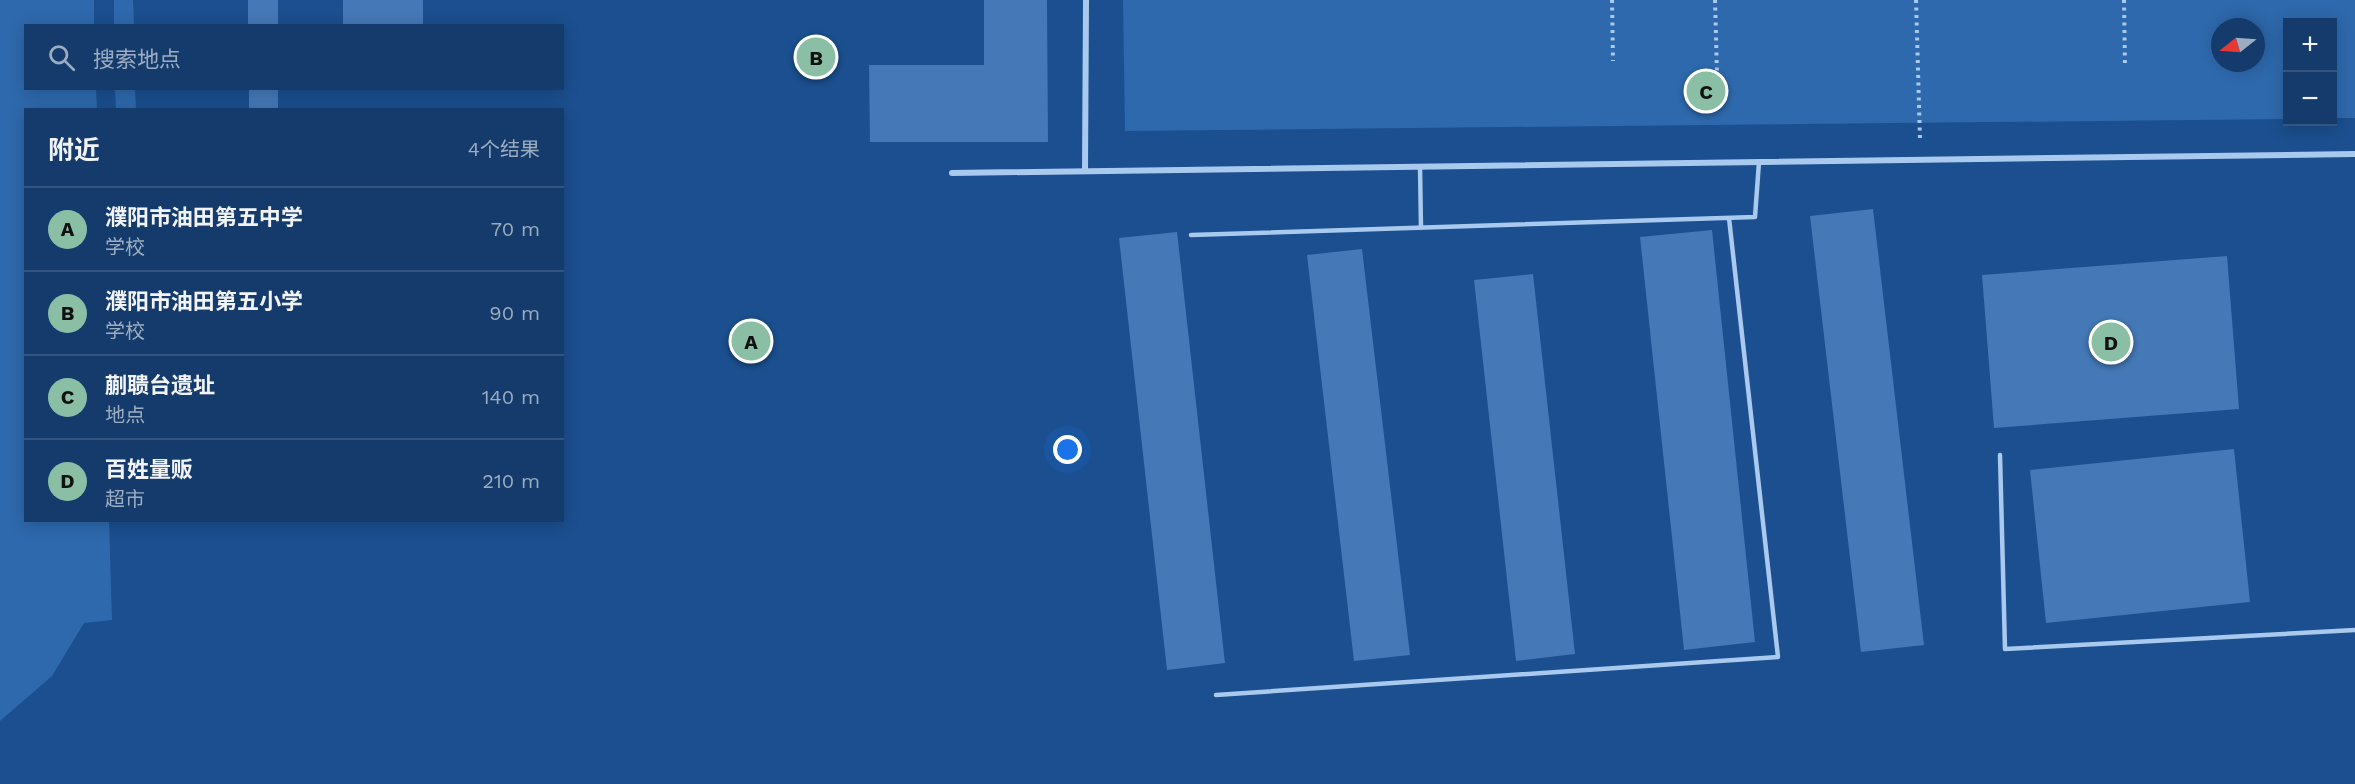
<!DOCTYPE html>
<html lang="zh">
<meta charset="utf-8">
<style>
:root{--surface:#143b6b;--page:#1d4271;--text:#f1f3f6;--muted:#9dadc1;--line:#33557e;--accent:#8abfa5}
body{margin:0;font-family:"Work Sans","Noto Sans SC",sans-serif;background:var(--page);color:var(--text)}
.controls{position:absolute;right:18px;top:18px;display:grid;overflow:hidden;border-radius:0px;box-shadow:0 3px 15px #0003}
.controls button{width:54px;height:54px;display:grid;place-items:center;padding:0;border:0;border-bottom:2px solid var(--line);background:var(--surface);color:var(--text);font:30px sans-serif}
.compass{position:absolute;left:2211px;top:18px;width:54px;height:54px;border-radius:50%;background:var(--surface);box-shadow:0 3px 15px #0003;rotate:253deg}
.you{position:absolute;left:1068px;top:450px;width:21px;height:21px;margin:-15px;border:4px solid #fff;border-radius:50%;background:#1a73e8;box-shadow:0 0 0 9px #1a73e833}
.badge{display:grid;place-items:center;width:39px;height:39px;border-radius:50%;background:var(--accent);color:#111;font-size:20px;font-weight:700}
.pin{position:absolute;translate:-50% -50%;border:3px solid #fff;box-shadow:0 2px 6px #0006}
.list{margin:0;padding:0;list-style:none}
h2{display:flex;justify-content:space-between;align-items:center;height:78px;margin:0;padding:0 24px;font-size:26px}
h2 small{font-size:20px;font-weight:400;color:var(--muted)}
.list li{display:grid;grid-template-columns:39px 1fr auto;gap:18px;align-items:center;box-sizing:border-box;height:84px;padding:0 24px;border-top:2px solid var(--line)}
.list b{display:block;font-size:22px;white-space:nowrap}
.list p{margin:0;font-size:20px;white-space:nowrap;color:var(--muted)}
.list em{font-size:20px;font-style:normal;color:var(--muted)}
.icon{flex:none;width:33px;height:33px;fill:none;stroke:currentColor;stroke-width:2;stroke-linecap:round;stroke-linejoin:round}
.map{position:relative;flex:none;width:2355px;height:784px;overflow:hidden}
.search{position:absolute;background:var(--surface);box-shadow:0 3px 15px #0003;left:24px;top:24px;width:540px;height:66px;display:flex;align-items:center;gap:15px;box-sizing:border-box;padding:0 21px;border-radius:0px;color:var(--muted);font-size:22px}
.panel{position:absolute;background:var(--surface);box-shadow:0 3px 15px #0003;left:24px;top:108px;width:540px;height:414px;border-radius:0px}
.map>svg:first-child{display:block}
.green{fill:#2e69ad;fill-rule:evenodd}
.building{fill:#4478b7}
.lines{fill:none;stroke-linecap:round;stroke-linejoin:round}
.path{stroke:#a9c9ee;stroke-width:4;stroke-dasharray:3 4.5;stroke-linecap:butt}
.service{stroke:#a9c9ee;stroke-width:4.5}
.minor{stroke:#a9c9ee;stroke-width:6}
</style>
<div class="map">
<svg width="2355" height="784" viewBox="0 0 2355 784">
<rect width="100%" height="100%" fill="#1b4f8f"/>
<path class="green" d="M 0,0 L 94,0 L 94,25 L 26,26 L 26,88 L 96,89 L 97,109 L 26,110 L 26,520 L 109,521 L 112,620 L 84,623 L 52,676 L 0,721 Z
M 114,0 L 133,0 L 134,25 L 114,25 Z
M 1123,0 L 2355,0 L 2355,118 L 2333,118 L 2332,22 L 2288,22 L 2287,119 L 1125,131 ZM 2220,27 L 2256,27 L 2256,63 L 2220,63 Z
M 115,89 L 135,89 L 136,109 L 116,109 Z"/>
<path class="building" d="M 248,0 L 278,0 L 278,26 L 248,26 Z
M 343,0 L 423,0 L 423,26 L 343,26 Z
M 984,0 L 1047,0 L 1048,142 L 870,142 L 869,65 L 984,65 Z
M 249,88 L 278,88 L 278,109 L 249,109 Z
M 1873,209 L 1924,645 L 1861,652 L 1810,216 Z
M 1712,230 L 1755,642 L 1684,650 L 1640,237 Z
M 1177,232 L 1225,663 L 1167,670 L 1119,238 Z
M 1362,249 L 1410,655 L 1354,661 L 1307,255 Z
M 2227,256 L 2239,409 L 1994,428 L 1982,275 Z
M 1533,274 L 1575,654 L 1516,661 L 1474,280 Z
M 2234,449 L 2250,602 L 2046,623 L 2030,470 Z"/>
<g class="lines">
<path class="path" d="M 1612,0 L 1613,61
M 1715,0 L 1717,74
M 1916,0 L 1920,140
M 2124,0 L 2125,67"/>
<path class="service" d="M 1420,167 L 1421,228
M 1191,235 L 1755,217 L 1759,162
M 2000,455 L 2005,649 L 2355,630
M 1216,695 L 1778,657 L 1729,218"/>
<path class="minor" d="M 1085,171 L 1086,0
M 952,173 L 2355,154"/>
</g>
</svg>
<div class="controls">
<button>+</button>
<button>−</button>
</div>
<svg class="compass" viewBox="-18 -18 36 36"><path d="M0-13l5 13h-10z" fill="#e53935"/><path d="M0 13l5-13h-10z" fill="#9dadc1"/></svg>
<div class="you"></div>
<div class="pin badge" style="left:751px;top:341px">A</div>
<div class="pin badge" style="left:816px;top:57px">B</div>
<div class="pin badge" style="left:1706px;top:91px">C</div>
<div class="pin badge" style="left:2111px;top:342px">D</div>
<div class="search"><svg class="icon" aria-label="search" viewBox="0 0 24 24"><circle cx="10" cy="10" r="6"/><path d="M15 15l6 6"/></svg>搜索地点</div>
<section class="panel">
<h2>附近<small>4个结果</small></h2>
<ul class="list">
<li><span class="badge">A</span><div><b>濮阳市油田第五中学</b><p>学校</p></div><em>70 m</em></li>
<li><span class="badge">B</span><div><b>濮阳市油田第五小学</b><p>学校</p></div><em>90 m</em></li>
<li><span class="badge">C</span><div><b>蒯聩台遗址</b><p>地点</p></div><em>140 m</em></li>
<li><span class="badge">D</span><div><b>百姓量贩</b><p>超市</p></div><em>210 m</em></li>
</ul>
</section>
</div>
